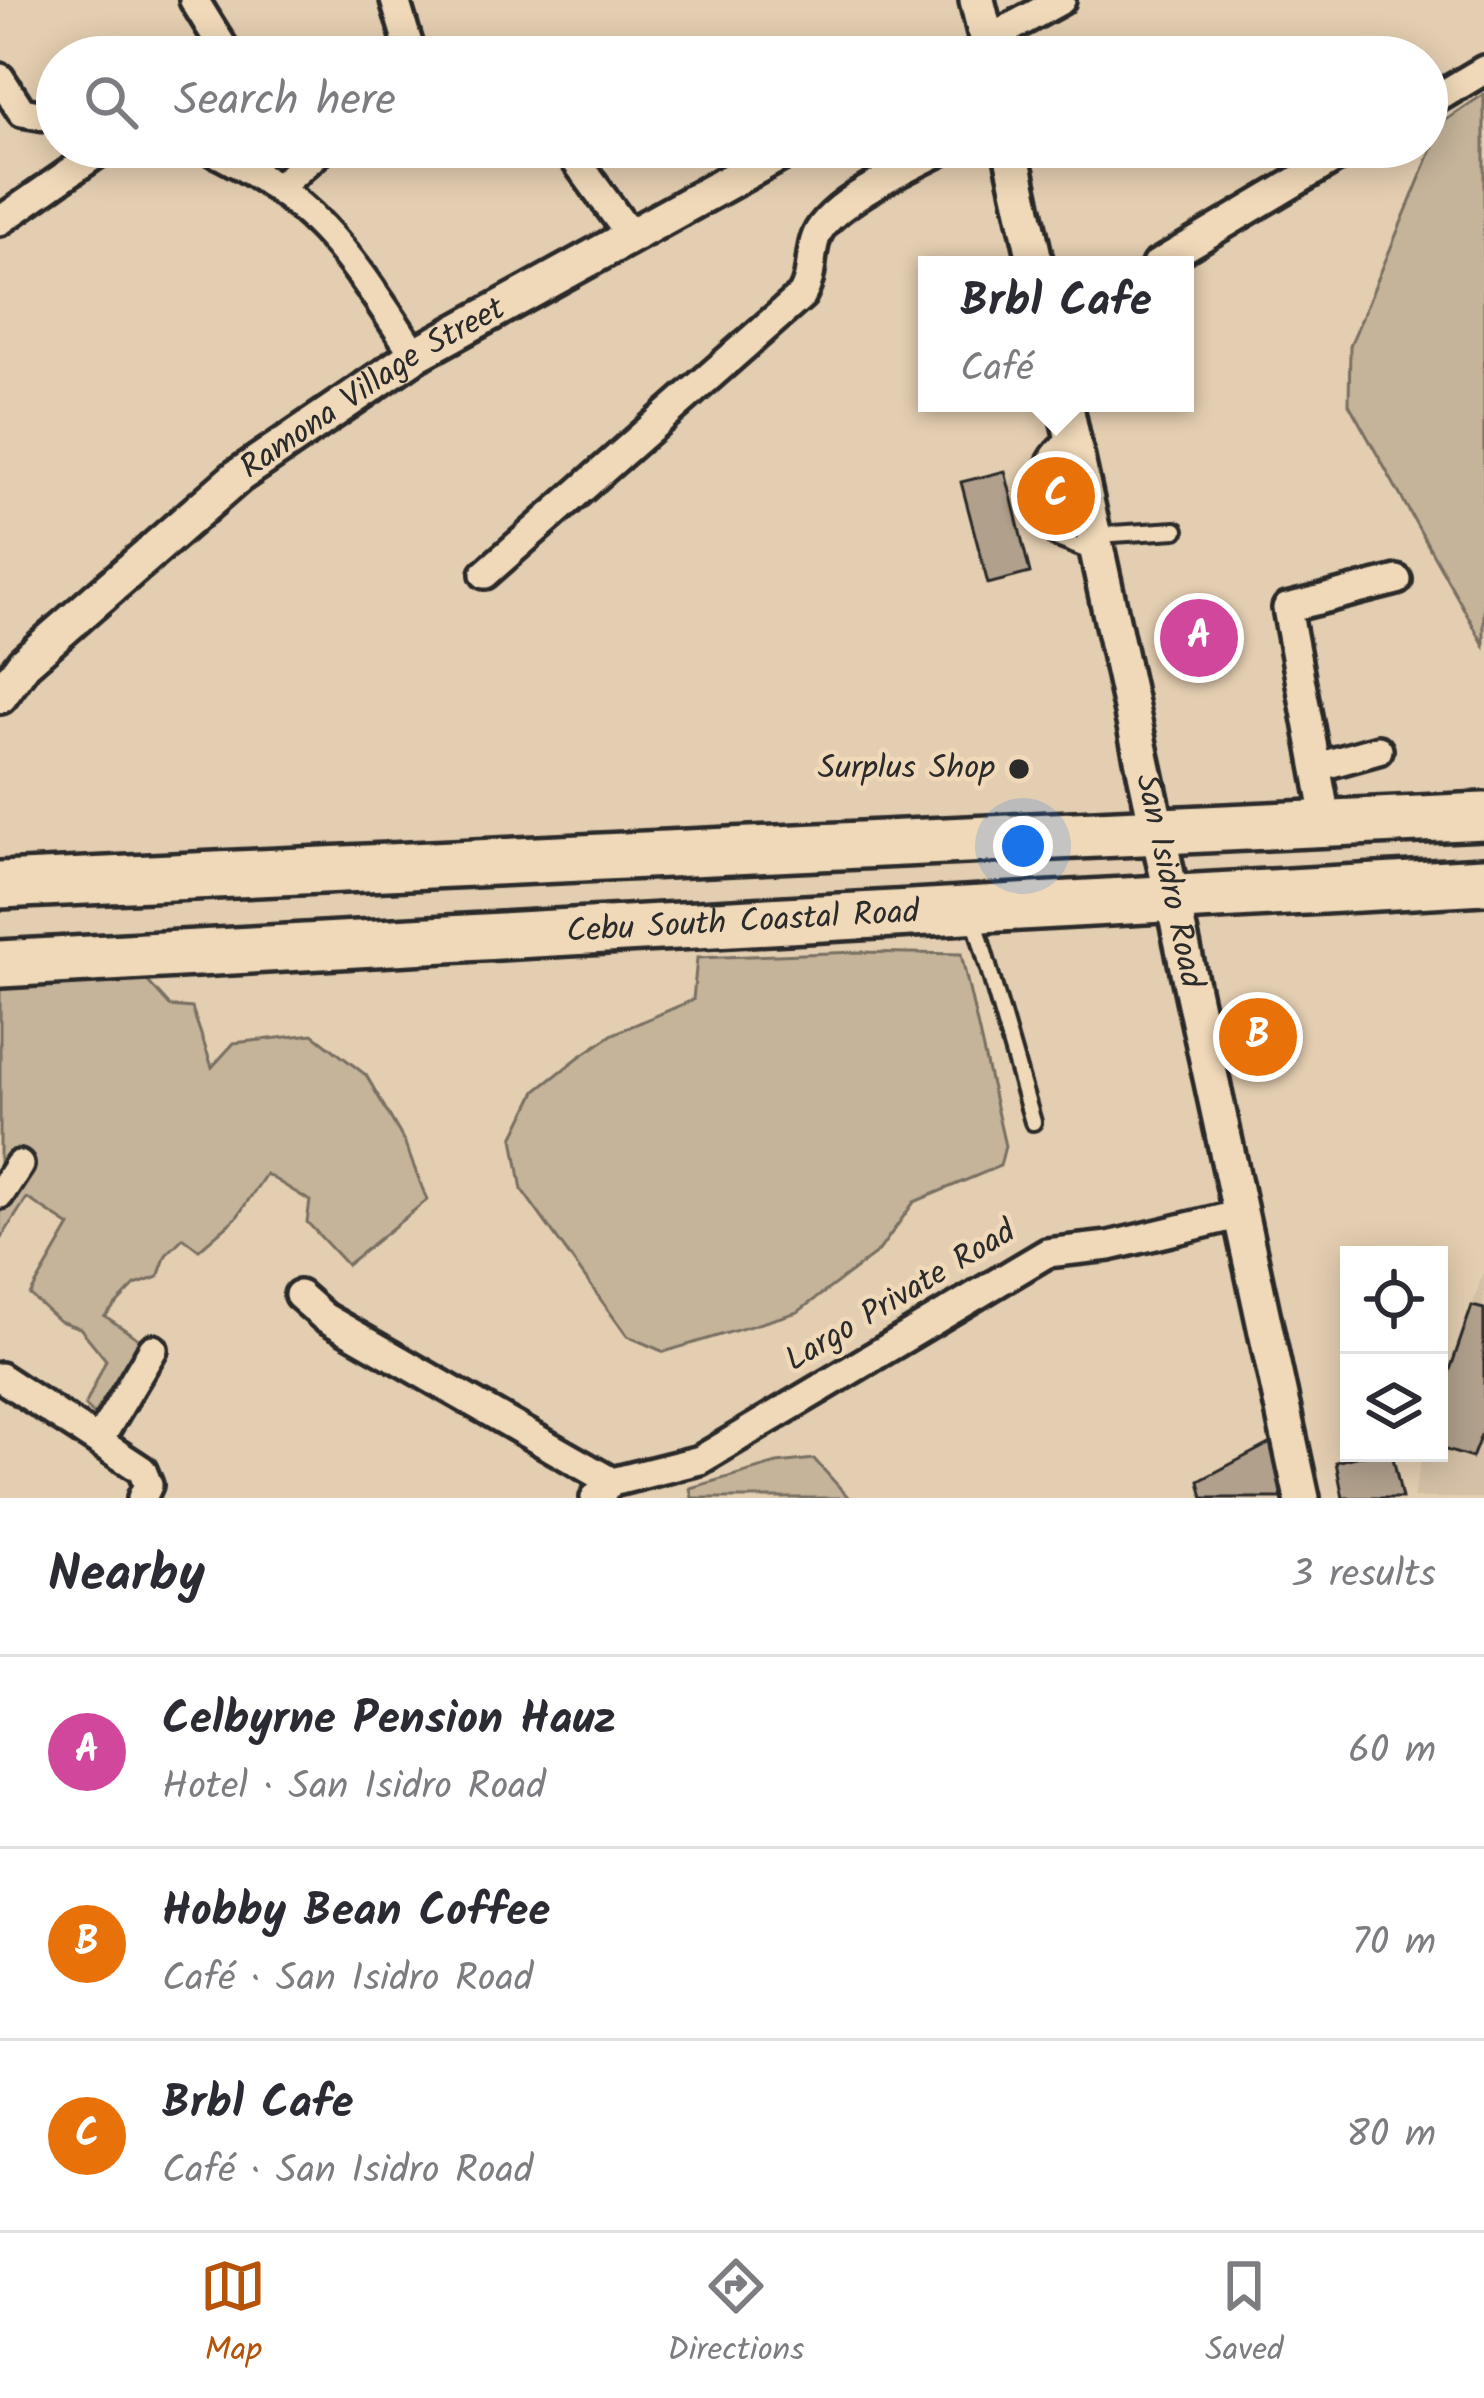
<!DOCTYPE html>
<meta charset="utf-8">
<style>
:root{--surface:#fff;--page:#f2f2f3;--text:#2b2b33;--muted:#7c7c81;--line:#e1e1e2;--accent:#b45309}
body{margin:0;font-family:Kalam,sans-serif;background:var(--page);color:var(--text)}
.controls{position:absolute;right:36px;bottom:36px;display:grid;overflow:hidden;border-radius:0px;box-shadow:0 6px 30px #0003}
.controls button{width:108px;height:108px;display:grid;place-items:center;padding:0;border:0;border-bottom:3px solid var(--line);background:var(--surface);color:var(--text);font:60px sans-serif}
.you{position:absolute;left:1023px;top:846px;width:42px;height:42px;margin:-30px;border:9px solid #fff;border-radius:50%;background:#1a73e8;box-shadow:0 0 0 18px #1a73e833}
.badge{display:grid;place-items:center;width:78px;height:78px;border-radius:50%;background:var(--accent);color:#fff;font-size:39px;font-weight:700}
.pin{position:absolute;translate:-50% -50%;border:6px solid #fff;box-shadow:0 3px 12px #0006}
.popup{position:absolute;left:918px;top:256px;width:276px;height:156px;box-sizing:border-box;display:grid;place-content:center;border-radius:0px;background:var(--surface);filter:drop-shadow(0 3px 9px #0005);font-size:39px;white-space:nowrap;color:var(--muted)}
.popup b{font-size:45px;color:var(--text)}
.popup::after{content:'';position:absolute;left:50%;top:100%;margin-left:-24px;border:24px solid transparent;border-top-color:var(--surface)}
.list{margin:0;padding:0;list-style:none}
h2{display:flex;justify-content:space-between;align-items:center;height:156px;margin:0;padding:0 48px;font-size:51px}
h2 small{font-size:39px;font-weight:400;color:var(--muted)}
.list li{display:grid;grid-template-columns:78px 1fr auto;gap:36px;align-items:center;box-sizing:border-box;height:192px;padding:0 48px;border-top:3px solid var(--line)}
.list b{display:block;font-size:45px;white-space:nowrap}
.list p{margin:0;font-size:39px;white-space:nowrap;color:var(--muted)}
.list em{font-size:39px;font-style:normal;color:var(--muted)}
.icon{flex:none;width:66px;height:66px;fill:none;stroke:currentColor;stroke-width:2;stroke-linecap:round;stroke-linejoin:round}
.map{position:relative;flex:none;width:1484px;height:1498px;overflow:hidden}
.search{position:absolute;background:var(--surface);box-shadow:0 6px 30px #0003;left:36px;right:36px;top:36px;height:132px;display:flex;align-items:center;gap:30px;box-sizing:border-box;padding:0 42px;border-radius:66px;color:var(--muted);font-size:45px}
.sheet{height:732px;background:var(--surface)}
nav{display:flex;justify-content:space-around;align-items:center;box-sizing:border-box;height:168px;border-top:3px solid var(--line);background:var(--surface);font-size:33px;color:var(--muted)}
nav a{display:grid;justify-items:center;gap:6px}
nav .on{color:var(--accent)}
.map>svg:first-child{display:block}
.built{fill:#d4c0a6}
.green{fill:#c5b39a;stroke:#786f62;stroke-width:3}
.building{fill:#b0a08c;stroke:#2b2b2b;stroke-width:3}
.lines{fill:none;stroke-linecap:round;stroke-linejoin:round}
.service-casing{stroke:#2b2b2b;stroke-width:22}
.minor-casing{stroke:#2b2b2b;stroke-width:36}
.tertiary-casing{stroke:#2b2b2b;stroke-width:42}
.trunk-casing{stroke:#2b2b2b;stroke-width:54}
.service{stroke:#f0d9b9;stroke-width:14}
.minor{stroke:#f0d9b9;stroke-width:27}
.tertiary{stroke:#f0d9b9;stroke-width:33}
.trunk{stroke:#f0d9b9;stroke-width:45}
.poi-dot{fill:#2b2b2b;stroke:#f0d9b9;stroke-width:4.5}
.labels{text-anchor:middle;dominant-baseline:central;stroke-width:9;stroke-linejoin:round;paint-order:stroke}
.street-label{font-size:33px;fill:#2b2b2b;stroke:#f0d9b9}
.poi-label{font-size:33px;fill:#2b2b2b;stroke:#f0d9b9;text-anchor:end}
</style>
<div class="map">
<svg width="1484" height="1498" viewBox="0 0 1484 1498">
<rect width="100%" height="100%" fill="#e4ceb1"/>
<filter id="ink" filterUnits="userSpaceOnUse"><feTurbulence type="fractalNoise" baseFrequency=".00833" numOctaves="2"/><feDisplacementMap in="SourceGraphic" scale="24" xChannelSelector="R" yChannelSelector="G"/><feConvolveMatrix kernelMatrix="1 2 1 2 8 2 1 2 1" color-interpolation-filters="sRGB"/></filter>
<g filter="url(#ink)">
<path class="built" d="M 1484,1271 L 1484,1498 L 1413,1498 L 1423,1453 L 1439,1453 L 1439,1402 Z"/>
<path class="green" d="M 1484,94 L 1484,645 L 1349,404 L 1350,346 L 1443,122 Z
M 857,952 L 961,954 L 1005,1146 L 1000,1166 L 914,1202 L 878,1252 L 798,1312 L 664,1352 L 627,1336 L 522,1190 L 513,1138 L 536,1091 L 579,1057 L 613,1034 L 693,1000 L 697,958 Z
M 141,974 L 170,1006 L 192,1008 L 212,1067 L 234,1043 L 313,1034 L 366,1075 L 404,1141 L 427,1200 L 347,1265 L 307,1222 L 310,1201 L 266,1174 L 237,1217 L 199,1250 L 183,1238 L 166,1255 L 158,1277 L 135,1285 L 105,1316 L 153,1349 L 96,1417 L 85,1406 L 106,1360 L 80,1328 L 59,1321 L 30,1295 L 70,1226 L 27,1198 L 0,1240 L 0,989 Z
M 814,1459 L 849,1498 L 692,1498 L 690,1488 L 777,1463 Z"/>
<path class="building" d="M 1005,471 L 1030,573 L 988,584 L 961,482 Z
M 1262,1031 L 1267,1046 L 1256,1049 L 1251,1034 Z
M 1472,1306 L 1484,1309 L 1484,1427 L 1472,1458 L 1439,1448 L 1439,1402 Z
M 1278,1439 L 1290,1498 L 1203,1498 L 1199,1481 Z
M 1372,1453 L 1392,1453 L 1402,1498 L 1343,1498 L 1336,1462 Z"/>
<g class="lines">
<defs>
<path id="service" d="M 1071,433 C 1026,465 1041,490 1055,538 L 1093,553
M 1097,535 L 1176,530
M 973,914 L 1033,1122"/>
<path id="minor" d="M 194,0 L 229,57
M 395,0 L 412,57
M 988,40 L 1061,0
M 0,78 L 22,112 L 57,118
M 1427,104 L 1484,70
M 205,147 C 318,200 349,255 415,355
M 566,147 L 630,235
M 280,186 L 324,147
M 0,221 L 106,147
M 1156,265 L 1354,147
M 485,574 L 802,295 C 813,275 809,261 815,240 C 824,204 915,165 948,147
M 1317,767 L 1378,750
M 1327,824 L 1287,608 L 1397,580
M 0,1194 L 19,1165
M 299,1295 L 324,1317 L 612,1482
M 0,1377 L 142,1470 L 148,1485 L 142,1498
M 99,1440 L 153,1349
M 595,1498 L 612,1482 L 700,1460 L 1047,1253 L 1109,1246 L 1242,1214"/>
<g id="tertiary">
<path d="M 977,0 L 991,57"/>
<path d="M 1010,147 L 1036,265"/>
<path id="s1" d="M 1065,403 L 1302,1498"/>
<path id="s2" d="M 0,696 L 24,663 L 238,476 L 415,355 L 792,147"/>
</g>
<g id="trunk">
<path d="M 0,885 L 1484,816"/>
<path id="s3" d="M 0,964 L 1484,881"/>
</g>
</defs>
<use href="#service" class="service-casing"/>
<use href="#minor" class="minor-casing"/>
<use href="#tertiary" class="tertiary-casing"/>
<use href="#trunk" class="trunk-casing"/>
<use href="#service" class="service"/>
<use href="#minor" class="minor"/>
<use href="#tertiary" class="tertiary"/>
<use href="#trunk" class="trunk"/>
</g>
</g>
<circle class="poi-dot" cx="1019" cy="769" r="12"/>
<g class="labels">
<g class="street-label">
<text stroke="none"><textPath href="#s2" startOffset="486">Ramona Village Street</textPath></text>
<text stroke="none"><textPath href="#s1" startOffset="489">San Isidro Road</textPath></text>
<text stroke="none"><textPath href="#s3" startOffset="744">Cebu South Coastal Road</textPath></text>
<text transform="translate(901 1297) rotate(-31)">Largo Private Road</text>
</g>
<g class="poi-label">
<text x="995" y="769">Surplus Shop</text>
</g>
</g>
</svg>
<div class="controls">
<button><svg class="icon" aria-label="locate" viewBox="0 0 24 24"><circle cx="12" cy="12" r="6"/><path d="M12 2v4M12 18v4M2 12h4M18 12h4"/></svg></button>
<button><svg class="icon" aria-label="layers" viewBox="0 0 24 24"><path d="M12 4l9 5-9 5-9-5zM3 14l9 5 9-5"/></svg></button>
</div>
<div class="you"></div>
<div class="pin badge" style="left:1199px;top:638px;background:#d1479c">A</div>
<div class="pin badge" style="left:1258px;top:1037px;background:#e8710a">B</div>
<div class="pin badge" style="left:1056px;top:496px;background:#e8710a">C</div>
<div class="popup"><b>Brbl Cafe</b>Café</div>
<div class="search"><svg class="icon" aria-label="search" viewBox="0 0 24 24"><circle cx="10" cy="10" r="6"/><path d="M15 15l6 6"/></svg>Search here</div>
</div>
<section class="sheet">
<h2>Nearby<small>3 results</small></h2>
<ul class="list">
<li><span class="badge" style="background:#d1479c">A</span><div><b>Celbyrne Pension Hauz</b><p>Hotel · San Isidro Road</p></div><em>60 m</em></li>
<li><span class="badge" style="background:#e8710a">B</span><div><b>Hobby Bean Coffee</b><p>Café · San Isidro Road</p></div><em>70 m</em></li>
<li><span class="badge" style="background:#e8710a">C</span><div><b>Brbl Cafe</b><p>Café · San Isidro Road</p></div><em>80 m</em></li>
</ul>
</section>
<nav>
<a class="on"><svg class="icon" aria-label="map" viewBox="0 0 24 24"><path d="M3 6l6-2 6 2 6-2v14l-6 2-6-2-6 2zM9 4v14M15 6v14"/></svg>Map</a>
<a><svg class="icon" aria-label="directions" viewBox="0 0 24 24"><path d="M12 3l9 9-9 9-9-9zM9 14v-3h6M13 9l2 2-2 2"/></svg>Directions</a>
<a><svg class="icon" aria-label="saved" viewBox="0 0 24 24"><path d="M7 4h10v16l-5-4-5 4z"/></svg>Saved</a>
</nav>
